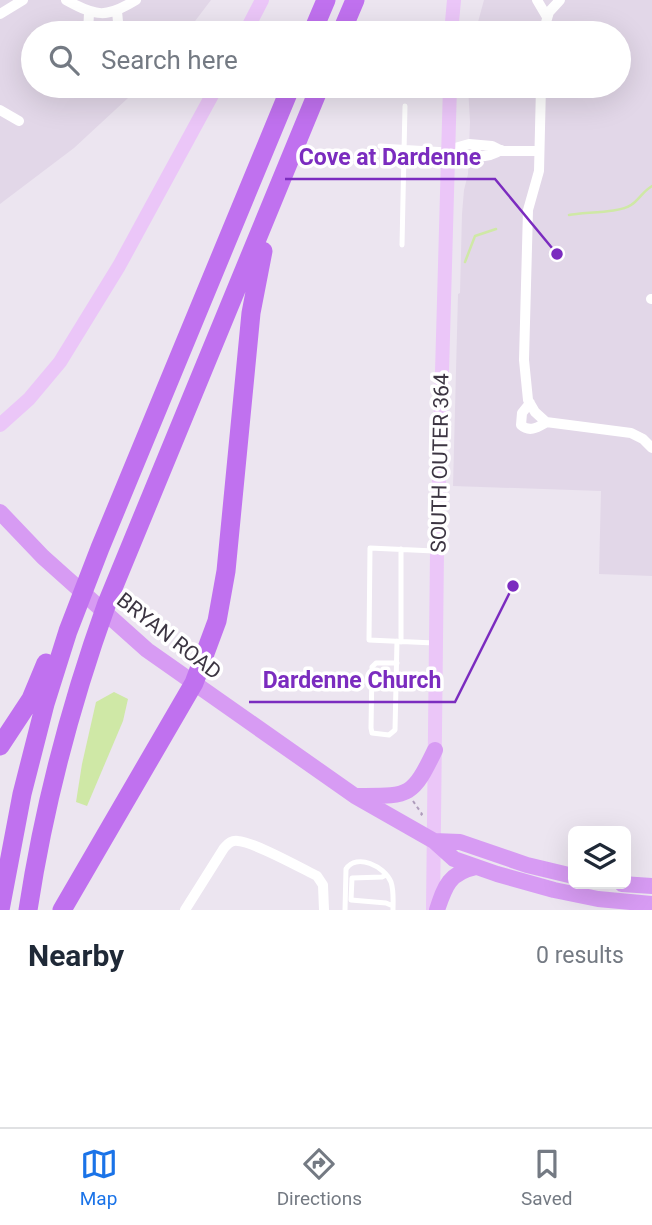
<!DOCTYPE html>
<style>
:root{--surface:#fff;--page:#f6f6f7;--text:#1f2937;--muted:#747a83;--line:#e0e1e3;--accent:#1a73e8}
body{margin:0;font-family:Roboto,sans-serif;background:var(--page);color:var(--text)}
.controls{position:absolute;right:21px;bottom:21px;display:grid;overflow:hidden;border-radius:10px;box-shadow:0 7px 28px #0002}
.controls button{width:63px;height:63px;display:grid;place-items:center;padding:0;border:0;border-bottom:2px solid var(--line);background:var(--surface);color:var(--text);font:35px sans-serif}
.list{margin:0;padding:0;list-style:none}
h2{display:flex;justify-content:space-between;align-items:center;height:91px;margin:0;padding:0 28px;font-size:30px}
h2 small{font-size:23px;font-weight:400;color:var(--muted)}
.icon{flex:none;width:38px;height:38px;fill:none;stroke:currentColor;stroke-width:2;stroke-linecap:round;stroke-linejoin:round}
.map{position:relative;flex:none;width:652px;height:910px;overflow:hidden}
.search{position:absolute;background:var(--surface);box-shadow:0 7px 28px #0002;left:21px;right:21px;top:21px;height:77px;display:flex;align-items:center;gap:18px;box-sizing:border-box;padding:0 24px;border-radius:38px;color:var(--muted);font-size:26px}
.sheet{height:217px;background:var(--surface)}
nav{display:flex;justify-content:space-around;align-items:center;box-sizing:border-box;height:98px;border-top:2px solid var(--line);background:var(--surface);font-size:19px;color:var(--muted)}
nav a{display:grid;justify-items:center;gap:4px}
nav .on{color:var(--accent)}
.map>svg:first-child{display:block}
.residential{fill:#e2d7e8}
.water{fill:#cfe8a6}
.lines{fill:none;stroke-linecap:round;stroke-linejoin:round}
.stream{stroke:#cfe8a6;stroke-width:2.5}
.path{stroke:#ae9bbb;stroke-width:2;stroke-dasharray:3.5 3.5;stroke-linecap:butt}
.lane{stroke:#fff;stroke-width:5}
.street{stroke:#fff;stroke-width:10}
.secondary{stroke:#ebc6f8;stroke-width:14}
.primary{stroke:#d79bf3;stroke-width:16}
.highway{stroke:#c071ef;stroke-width:19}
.labels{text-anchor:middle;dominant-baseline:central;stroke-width:7;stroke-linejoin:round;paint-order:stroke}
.street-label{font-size:21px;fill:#3c3542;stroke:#fff}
.leader{fill:none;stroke:#7b2cbf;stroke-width:2.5}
.callout-dot{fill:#7b2cbf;stroke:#fff;stroke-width:2.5}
.callout-label{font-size:23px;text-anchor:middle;font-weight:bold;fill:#7b2cbf;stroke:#fff;stroke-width:7;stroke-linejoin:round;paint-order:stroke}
</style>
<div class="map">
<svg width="652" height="910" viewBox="0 0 652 910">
<rect width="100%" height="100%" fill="#ece5f0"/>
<path class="residential" d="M 0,0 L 211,0 L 186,33 L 33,33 L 33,86 L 141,86 L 74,148 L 0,204 Z
M 484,0 L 652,0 L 652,576 L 599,574 L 601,491 L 453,486 L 458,294 L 460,293 L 462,214 L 464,190 L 468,174 L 470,122 L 468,86 L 619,86 L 619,33 L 475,33 Z"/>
<path class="water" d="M 114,692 L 128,699 L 123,721 L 87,806 L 76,802 L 82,764 L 96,702 Z"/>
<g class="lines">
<path class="stream" d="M 569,215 C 583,212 620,213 631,205 C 639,200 642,192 652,186
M 465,262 L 475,236 L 496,229"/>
<path class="path" d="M 413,801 L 422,814 L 420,816"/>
<path class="lane" d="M 380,146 L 447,150
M 402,245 L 405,106
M 434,551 L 370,548 L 369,640 L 434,643
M 401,642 L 401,549
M 397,663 L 376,663 L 372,667 L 371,728 L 372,733 L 389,735 L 395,730 L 397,641
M 386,875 L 382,877 L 352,878 L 351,900 L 386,903 L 393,906
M 345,910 L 346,869 C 357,853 384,866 391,882 C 394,891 393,901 393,910"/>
<path class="street" d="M 66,0 C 97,17 106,18 136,0
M 537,0 L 547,17
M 117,11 L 119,33
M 0,14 L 23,0
M 88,33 L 89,13
M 543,33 L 549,12 L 560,0
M 541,86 L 539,171 L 528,210 L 524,360 L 528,400 L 535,412 L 546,422 L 631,433 L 643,439 L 652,448
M 0,110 L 19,121
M 448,150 L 469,144 L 492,146 L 502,151 L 539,151
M 448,150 C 466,156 484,161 501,150
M 651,299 L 652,299
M 530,403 L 522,413 L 521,425 C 530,433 538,427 547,422
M 185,910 L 224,848 C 228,844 231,840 238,841 C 254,842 301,868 317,876 L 323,885 L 324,910"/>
<path class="secondary" d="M 245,33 L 262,0
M 451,33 L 454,0
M 0,425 L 29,399 L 60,362 L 119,266 L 217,86
M 433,910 L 437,551 L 450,86"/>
<path class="primary" d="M 0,512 L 43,557 L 147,650 L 355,796 L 434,841 L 454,859 L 497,874 L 554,890 L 598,899 L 652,904
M 357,796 C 409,796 412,798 435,750
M 434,841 L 460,842 L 527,865 L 573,876
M 622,884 L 652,886
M 437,910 C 445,886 449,873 476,867"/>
<path class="highway" d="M 312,33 L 326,0
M 341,33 L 355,0
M 0,746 L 31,699 L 46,663
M 0,910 L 22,794 L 45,704 L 68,631 L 100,548 L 291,86
M 28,910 C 44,805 71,703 107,603 L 320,86
M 62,910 L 194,683 L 217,621 L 226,571 L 251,313 L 263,251"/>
</g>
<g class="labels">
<g class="street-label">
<text transform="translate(440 463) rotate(-89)">SOUTH OUTER 364</text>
<text transform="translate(169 636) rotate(38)">BRYAN ROAD</text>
</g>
</g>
<path class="leader" d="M557 254L495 179H285M513 586L455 702H249"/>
<g class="callout-dot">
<circle cx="557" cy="254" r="7"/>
<circle cx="513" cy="586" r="7"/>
</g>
<g class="callout-label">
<text x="390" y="165">Cove at Dardenne</text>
<text x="352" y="688">Dardenne Church</text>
</g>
</svg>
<div class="controls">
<button><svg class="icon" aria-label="layers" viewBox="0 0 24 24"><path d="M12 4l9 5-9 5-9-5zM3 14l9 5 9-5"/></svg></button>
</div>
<div class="search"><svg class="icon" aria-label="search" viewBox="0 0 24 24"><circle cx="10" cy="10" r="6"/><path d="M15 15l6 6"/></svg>Search here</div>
</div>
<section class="sheet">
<h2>Nearby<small>0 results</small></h2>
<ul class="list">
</ul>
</section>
<nav>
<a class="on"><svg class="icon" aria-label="map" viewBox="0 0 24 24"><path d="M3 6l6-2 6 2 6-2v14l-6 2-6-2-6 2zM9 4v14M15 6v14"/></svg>Map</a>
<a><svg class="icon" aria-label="directions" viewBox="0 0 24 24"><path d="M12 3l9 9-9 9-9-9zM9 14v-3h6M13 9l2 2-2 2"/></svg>Directions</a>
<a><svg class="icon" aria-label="saved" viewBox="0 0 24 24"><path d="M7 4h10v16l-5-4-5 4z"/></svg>Saved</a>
</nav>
